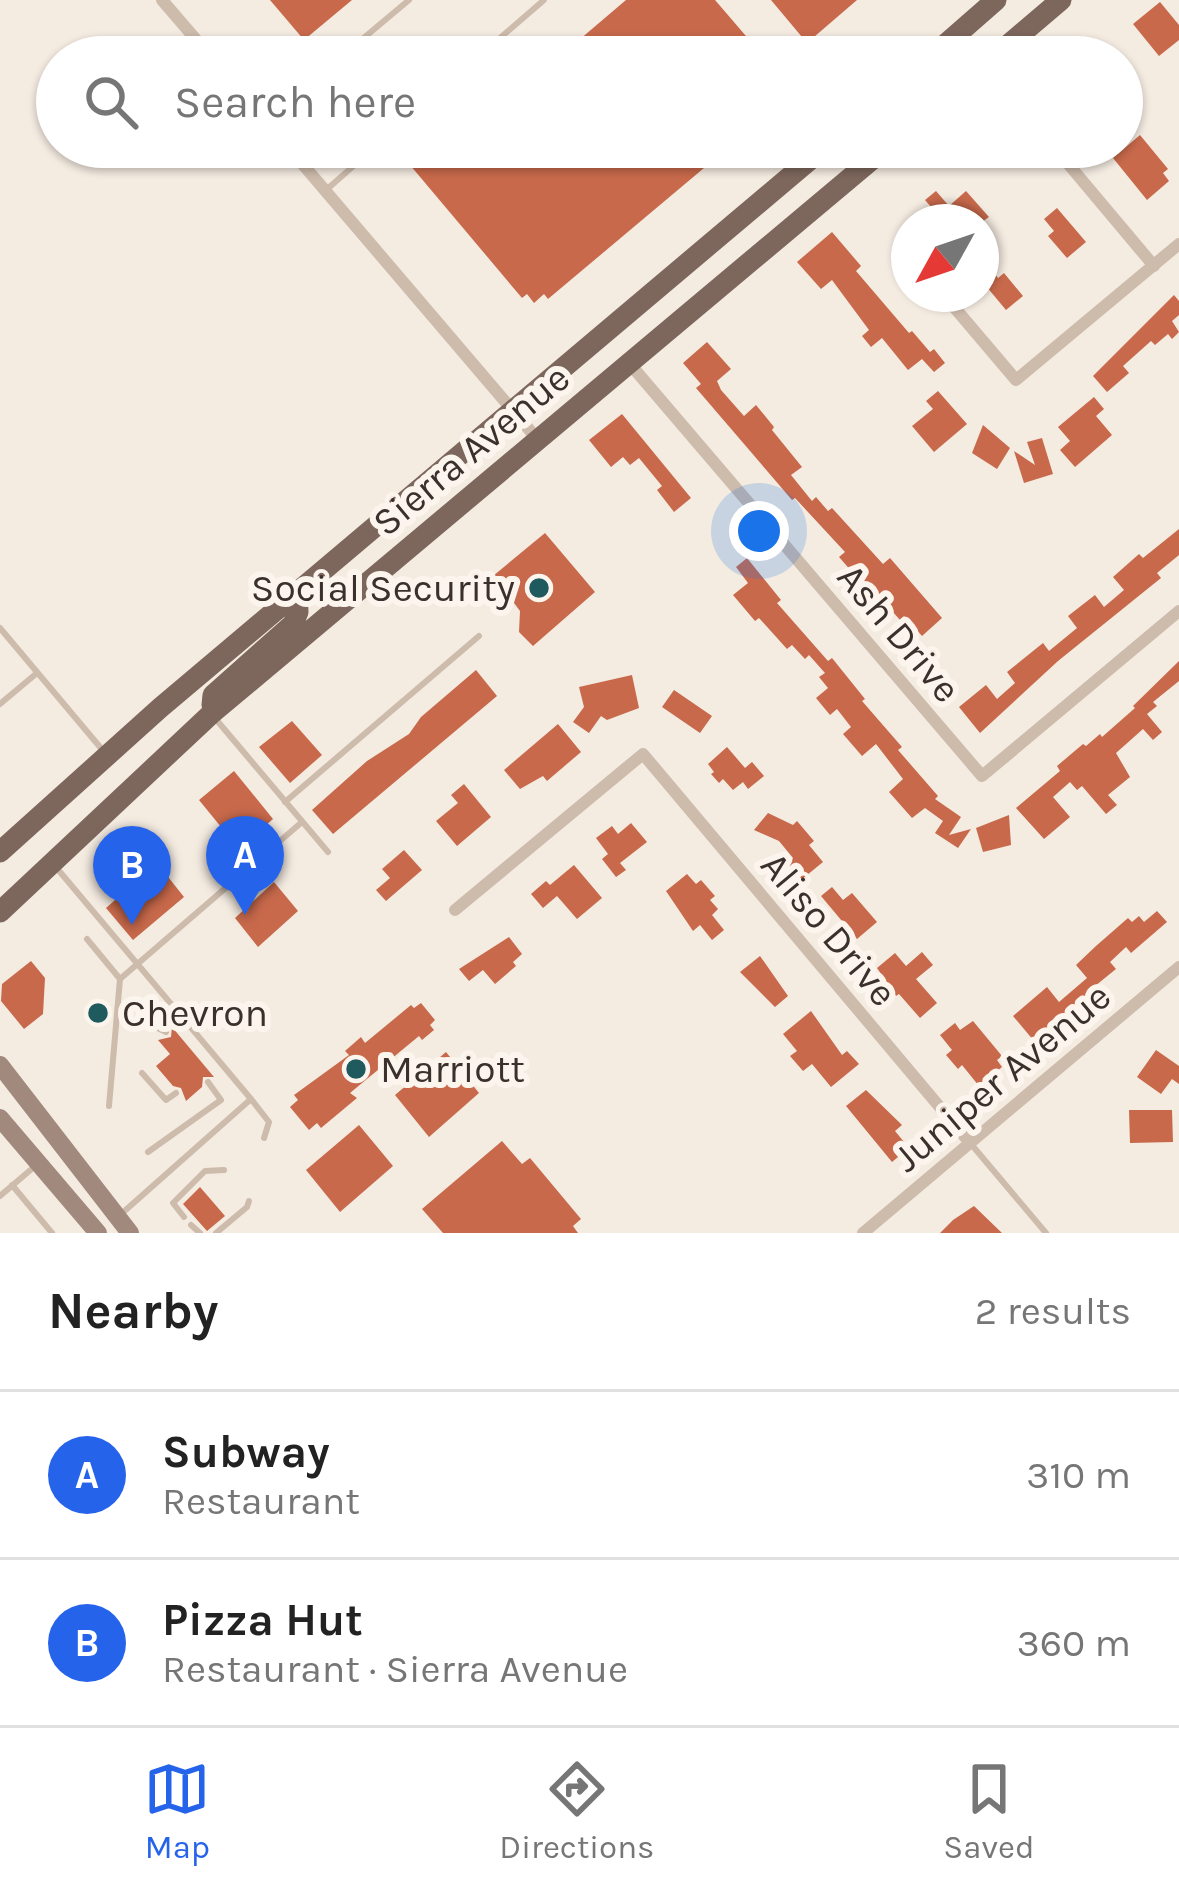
<!DOCTYPE html>
<meta charset="utf-8">
<style>
:root{--surface:#fff;--page:#f2f2f2;--text:#222;--muted:#767676;--line:#e0e0e0;--accent:#2563eb}
body{margin:0;font-family:Karla,sans-serif;background:var(--page);color:var(--text)}
.compass{position:absolute;left:891px;top:204px;width:108px;height:108px;border-radius:50%;background:var(--surface);box-shadow:0 3px 9px #0004;rotate:230deg}
.you{position:absolute;left:759px;top:531px;width:42px;height:42px;margin:-30px;border:9px solid #fff;border-radius:50%;background:#1a73e8;box-shadow:0 0 0 18px #1a73e833}
.badge{display:grid;place-items:center;width:78px;height:78px;border-radius:50%;background:var(--accent);color:#fff;font-size:39px;font-weight:700}
.pin{position:absolute;translate:-50% -99px;filter:drop-shadow(0 3px 6px #0008)}
.pin::after{content:'';position:absolute;top:63px;width:42px;height:36px;background:inherit;clip-path:polygon(0 0,100% 0,50% 100%)}
.list{margin:0;padding:0;list-style:none}
h2{display:flex;justify-content:space-between;align-items:center;height:156px;margin:0;padding:0 48px;font-size:51px}
h2 small{font-size:39px;font-weight:400;color:var(--muted)}
.list li{display:grid;grid-template-columns:78px 1fr auto;gap:36px;align-items:center;box-sizing:border-box;height:168px;padding:0 48px;border-top:3px solid var(--line)}
.list b{display:block;font-size:45px;white-space:nowrap}
.list p{margin:0;font-size:39px;white-space:nowrap;color:var(--muted)}
.list em{font-size:39px;font-style:normal;color:var(--muted)}
.icon{flex:none;width:66px;height:66px;fill:none;stroke:currentColor;stroke-width:2;stroke-linecap:round;stroke-linejoin:round}
.map{position:relative;flex:none;width:1179px;height:1233px;overflow:hidden}
.search{position:absolute;background:var(--surface);box-shadow:0 3px 9px #0004;left:36px;right:36px;top:36px;height:132px;display:flex;align-items:center;gap:30px;box-sizing:border-box;padding:0 42px;border-radius:66px;color:var(--muted);font-size:45px}
.sheet{height:492px;background:var(--surface)}
nav{display:flex;justify-content:space-around;align-items:center;box-sizing:border-box;height:168px;border-top:3px solid var(--line);background:var(--surface);font-size:33px;color:var(--muted)}
nav a{display:grid;justify-items:center;gap:6px}
nav .on{color:var(--accent)}
.map>svg:first-child{display:block}
.building{fill:#c8694b}
.lines{fill:none;stroke-linecap:round;stroke-linejoin:round}
.lane{stroke:#cdbbac;stroke-width:6}
.street{stroke:#cdbbac;stroke-width:12}
.secondary{stroke:#a18a7d;stroke-width:18}
.primary{stroke:#7d675c;stroke-width:21}
.poi-dot{fill:#1f5a5e;stroke:#fbf5ee;stroke-width:4.5}
.labels{text-anchor:middle;dominant-baseline:central;stroke-width:12;stroke-linejoin:round;paint-order:stroke}
.street-label{font-size:39px;fill:#3b302b;stroke:#fbf5ee}
.poi-label{font-size:39px;fill:#3b302b;stroke:#fbf5ee;text-anchor:start}
</style>
<div class="map">
<svg width="1179" height="1233" viewBox="0 0 1179 1233">
<rect width="100%" height="100%" fill="#f4ebe1"/>
<path class="building" d="M 270,0 L 352,0 L 304,40 Z
M 626,0 L 715,0 L 764,57 L 559,57 Z
M 771,0 L 857,0 L 807,43 Z
M 1160,2 L 1179,25 L 1179,40 L 1159,56 L 1133,24 Z
M 1140,135 L 1168,169 L 1163,173 L 1169,181 L 1147,200 L 1113,158 Z
M 411,147 L 729,147 L 548,299 L 544,294 L 534,303 L 527,294 L 522,298 L 410,165 L 403,153 Z
M 936,191 L 949,206 L 966,191 L 989,217 L 982,222 L 944,222 L 925,200 Z
M 1057,208 L 1086,242 L 1067,258 L 1048,236 L 1054,231 L 1044,219 Z
M 832,232 L 861,266 L 856,271 L 909,333 L 912,331 L 930,352 L 934,349 L 945,363 L 934,372 L 922,359 L 908,370 L 882,338 L 871,347 L 862,336 L 869,330 L 832,280 L 821,289 L 797,262 Z
M 987,264 L 998,278 L 1004,273 L 1023,296 L 1006,310 L 981,280 L 981,269 Z
M 1174,295 L 1179,301 L 1179,315 L 1172,321 L 1179,332 L 1172,339 L 1168,334 L 1155,345 L 1151,341 L 1123,366 L 1129,373 L 1107,392 L 1093,376 Z
M 707,342 L 731,369 L 717,381 L 721,390 L 744,416 L 756,405 L 774,427 L 772,430 L 802,467 L 791,475 L 812,501 L 816,497 L 828,511 L 832,508 L 883,564 L 890,558 L 942,618 L 922,636 L 904,616 L 900,620 L 877,594 L 874,597 L 839,557 L 845,552 L 795,498 L 792,500 L 696,388 L 701,384 L 683,363 Z
M 938,391 L 967,424 L 934,452 L 912,426 L 933,409 L 926,401 Z
M 1094,397 L 1104,409 L 1096,416 L 1112,435 L 1075,467 L 1060,450 L 1070,441 L 1058,427 Z
M 622,414 L 691,498 L 674,512 L 657,490 L 662,486 L 639,458 L 630,465 L 623,457 L 611,467 L 589,440 Z
M 983,425 L 1010,448 L 997,469 L 972,453 Z
M 1042,438 L 1053,474 L 1024,483 L 1014,451 L 1035,465 L 1027,442 Z
M 1179,529 L 1179,555 L 1157,573 L 1161,578 L 1058,661 L 980,733 L 959,707 L 986,685 L 997,699 L 1015,683 L 1007,672 L 1043,643 L 1049,651 L 1077,628 L 1068,616 L 1095,595 L 1104,607 L 1124,590 L 1113,577 L 1139,554 L 1143,558 Z
M 545,533 L 595,592 L 533,646 L 519,632 L 520,611 L 514,603 L 494,600 L 482,585 Z
M 747,558 L 781,600 L 777,603 L 828,661 L 832,658 L 865,699 L 862,701 L 902,747 L 898,750 L 938,796 L 935,799 L 961,817 L 949,835 L 971,829 L 958,848 L 935,833 L 943,821 L 925,808 L 912,818 L 889,792 L 903,779 L 876,744 L 862,756 L 843,734 L 851,727 L 837,709 L 830,715 L 816,698 L 828,688 L 819,677 L 825,673 L 809,655 L 805,659 L 792,645 L 787,649 L 759,618 L 755,621 L 733,595 L 748,583 L 736,567 Z
M 1179,661 L 1179,681 L 1153,702 L 1157,706 L 1147,714 L 1162,732 L 1153,740 L 1143,729 L 1116,753 L 1130,777 L 1108,795 L 1117,805 L 1106,814 L 1082,786 L 1077,790 L 1070,782 L 1053,797 L 1070,817 L 1044,839 L 1016,808 L 1060,771 L 1057,766 L 1083,744 L 1086,746 L 1100,734 L 1102,737 L 1135,708 L 1133,706 Z
M 476,670 L 497,696 L 333,834 L 312,810 L 367,761 L 409,734 L 421,717 Z
M 632,675 L 639,708 L 607,720 L 601,716 L 589,733 L 573,722 L 584,707 L 579,687 Z
M 674,690 L 712,716 L 700,733 L 662,707 Z
M 292,721 L 322,755 L 290,783 L 259,747 Z
M 558,724 L 581,752 L 547,781 L 543,776 L 520,789 L 504,770 Z
M 727,747 L 745,768 L 752,762 L 764,776 L 748,789 L 743,782 L 733,790 L 723,779 L 719,783 L 711,774 L 714,772 L 708,764 Z
M 234,771 L 273,819 L 239,849 L 199,800 Z
M 464,784 L 491,817 L 457,846 L 436,821 L 458,803 L 451,795 Z
M 768,813 L 793,825 L 797,821 L 814,841 L 809,845 L 823,862 L 801,880 L 789,866 L 793,858 L 779,841 L 754,830 Z
M 1009,815 L 1011,845 L 983,852 L 976,828 Z
M 631,823 L 647,842 L 620,863 L 626,870 L 616,877 L 602,859 L 608,854 L 596,838 L 612,826 L 618,834 Z
M 404,850 L 422,870 L 386,901 L 376,890 L 390,878 L 382,869 Z
M 157,863 L 184,897 L 133,940 L 106,908 Z
M 574,865 L 602,898 L 577,919 L 557,896 L 543,908 L 531,894 L 546,881 L 550,885 Z
M 687,874 L 696,884 L 701,880 L 715,896 L 710,900 L 718,909 L 712,915 L 724,930 L 712,940 L 700,925 L 693,931 L 666,891 Z
M 274,882 L 298,911 L 258,947 L 235,918 Z
M 832,887 L 843,900 L 852,893 L 877,922 L 857,939 L 821,896 Z
M 1157,911 L 1167,922 L 1131,953 L 1126,947 L 1110,962 L 1116,969 L 1095,986 L 1097,988 L 1034,1041 L 1013,1016 L 1047,987 L 1059,1002 L 1087,978 L 1076,965 L 1096,946 L 1128,918 L 1132,922 L 1139,916 L 1144,922 Z
M 509,937 L 522,954 L 513,962 L 516,966 L 495,984 L 483,970 L 469,981 L 459,969 Z
M 922,952 L 933,965 L 916,979 L 937,1003 L 920,1018 L 899,994 L 896,996 L 877,968 L 895,953 L 906,966 Z
M 760,956 L 788,996 L 775,1007 L 740,972 Z
M 31,961 L 45,978 L 43,1014 L 24,1029 L 1,1001 L 2,984 Z
M 421,1003 L 435,1020 L 430,1025 L 434,1030 L 422,1040 L 419,1036 L 350,1093 L 357,1098 L 321,1128 L 317,1123 L 309,1130 L 290,1107 L 298,1100 L 294,1095 L 349,1055 L 345,1051 L 361,1037 L 365,1043 L 411,1005 L 414,1008 Z
M 811,1011 L 842,1055 L 847,1051 L 859,1064 L 831,1087 L 812,1064 L 803,1071 L 790,1056 L 797,1051 L 783,1034 Z
M 973,1021 L 1002,1056 L 997,1060 L 1002,1067 L 979,1086 L 962,1065 L 958,1069 L 946,1055 L 952,1050 L 940,1035 L 955,1023 L 960,1030 Z
M 172,1027 L 214,1077 L 203,1077 L 202,1087 L 186,1101 L 181,1088 L 173,1086 L 156,1066 L 170,1054 L 158,1040 L 171,1037 Z
M 1156,1050 L 1179,1066 L 1179,1084 L 1172,1079 L 1161,1094 L 1137,1077 Z
M 446,1052 L 479,1093 L 429,1137 L 395,1095 Z
M 866,1090 L 902,1125 L 895,1131 L 909,1148 L 892,1162 L 846,1106 Z
M 1129,1110 L 1172,1110 L 1173,1142 L 1130,1143 Z
M 359,1125 L 393,1166 L 340,1212 L 306,1170 Z
M 502,1141 L 522,1164 L 530,1158 L 581,1219 L 573,1226 L 578,1233 L 443,1233 L 422,1209 Z
M 200,1187 L 225,1216 L 207,1231 L 183,1204 Z
M 974,1206 L 1002,1233 L 940,1233 L 953,1220 Z"/>
<g class="lines">
<path class="lane" d="M 341,57 L 409,0
M 478,57 L 544,0
M 325,191 L 375,147
M 0,628 L 105,753
M 0,704 L 37,673
M 214,717 L 328,852
M 285,802 L 479,636
M 55,866 L 251,1099 L 120,1215
M 87,939 L 120,979
M 147,1023 L 166,1032
M 142,1073 L 166,1100 L 176,1093
M 251,1099 L 269,1122 L 264,1138
M 109,1106 L 120,979 L 302,822
M 971,1144 L 1046,1233
M 148,1152 L 221,1100 L 208,1082
M 12,1185 L 52,1233
M 0,1196 L 34,1167
M 184,1217 L 173,1203 L 205,1171 L 224,1170
M 191,1225 L 200,1233
M 216,1233 L 247,1207 L 249,1201"/>
<path class="street" d="M 162,0 L 211,57
M 288,147 L 538,440
M 1054,147 L 1154,266
M 906,251 L 909,255
M 943,294 L 1016,380 L 1179,244
M 630,364 L 982,776 L 1179,611
M 455,910 L 643,754 L 970,1143
M 863,1233 L 1179,967"/>
<path class="secondary" d="M 0,1065 L 130,1233
M 0,1118 L 98,1233"/>
<path class="primary" d="M 931,57 L 996,0
M 994,57 L 1061,0
M 212,705 L 213,695 L 293,624 L 298,612 L 297,592
M 0,852 L 160,708 L 825,147
M 0,912 L 211,714 L 887,147"/>
</g>
<g class="poi-dot">
<circle cx="539" cy="588" r="12"/>
<circle cx="98" cy="1013" r="12"/>
<circle cx="356" cy="1069" r="12"/>
</g>
<g class="labels">
<g class="street-label">
<text transform="translate(471 450) rotate(-40)">Sierra Avenue</text>
<text transform="translate(899 633) rotate(50)">Ash Drive</text>
<text transform="translate(829 929) rotate(50)">Aliso Drive</text>
<text transform="translate(1002 1077) rotate(-40)">Juniper Avenue</text>
</g>
<g class="poi-label">
<text x="515" y="588" text-anchor="end">Social Security</text>
<text x="122" y="1013">Chevron</text>
<text x="380" y="1069">Marriott</text>
</g>
</g>
</svg>
<svg class="compass" viewBox="-18 -18 36 36"><path d="M0-13l5 13h-10z" fill="#e53935"/><path d="M0 13l5-13h-10z" fill="#767676"/></svg>
<div class="you"></div>
<div class="pin badge" style="left:245px;top:915px">A</div>
<div class="pin badge" style="left:132px;top:925px">B</div>
<div class="search"><svg class="icon" aria-label="search" viewBox="0 0 24 24"><circle cx="10" cy="10" r="6"/><path d="M15 15l6 6"/></svg>Search here</div>
</div>
<section class="sheet">
<h2>Nearby<small>2 results</small></h2>
<ul class="list">
<li><span class="badge">A</span><div><b>Subway</b><p>Restaurant</p></div><em>310 m</em></li>
<li><span class="badge">B</span><div><b>Pizza Hut</b><p>Restaurant · Sierra Avenue</p></div><em>360 m</em></li>
</ul>
</section>
<nav>
<a class="on"><svg class="icon" aria-label="map" viewBox="0 0 24 24"><path d="M3 6l6-2 6 2 6-2v14l-6 2-6-2-6 2zM9 4v14M15 6v14"/></svg>Map</a>
<a><svg class="icon" aria-label="directions" viewBox="0 0 24 24"><path d="M12 3l9 9-9 9-9-9zM9 14v-3h6M13 9l2 2-2 2"/></svg>Directions</a>
<a><svg class="icon" aria-label="saved" viewBox="0 0 24 24"><path d="M7 4h10v16l-5-4-5 4z"/></svg>Saved</a>
</nav>
